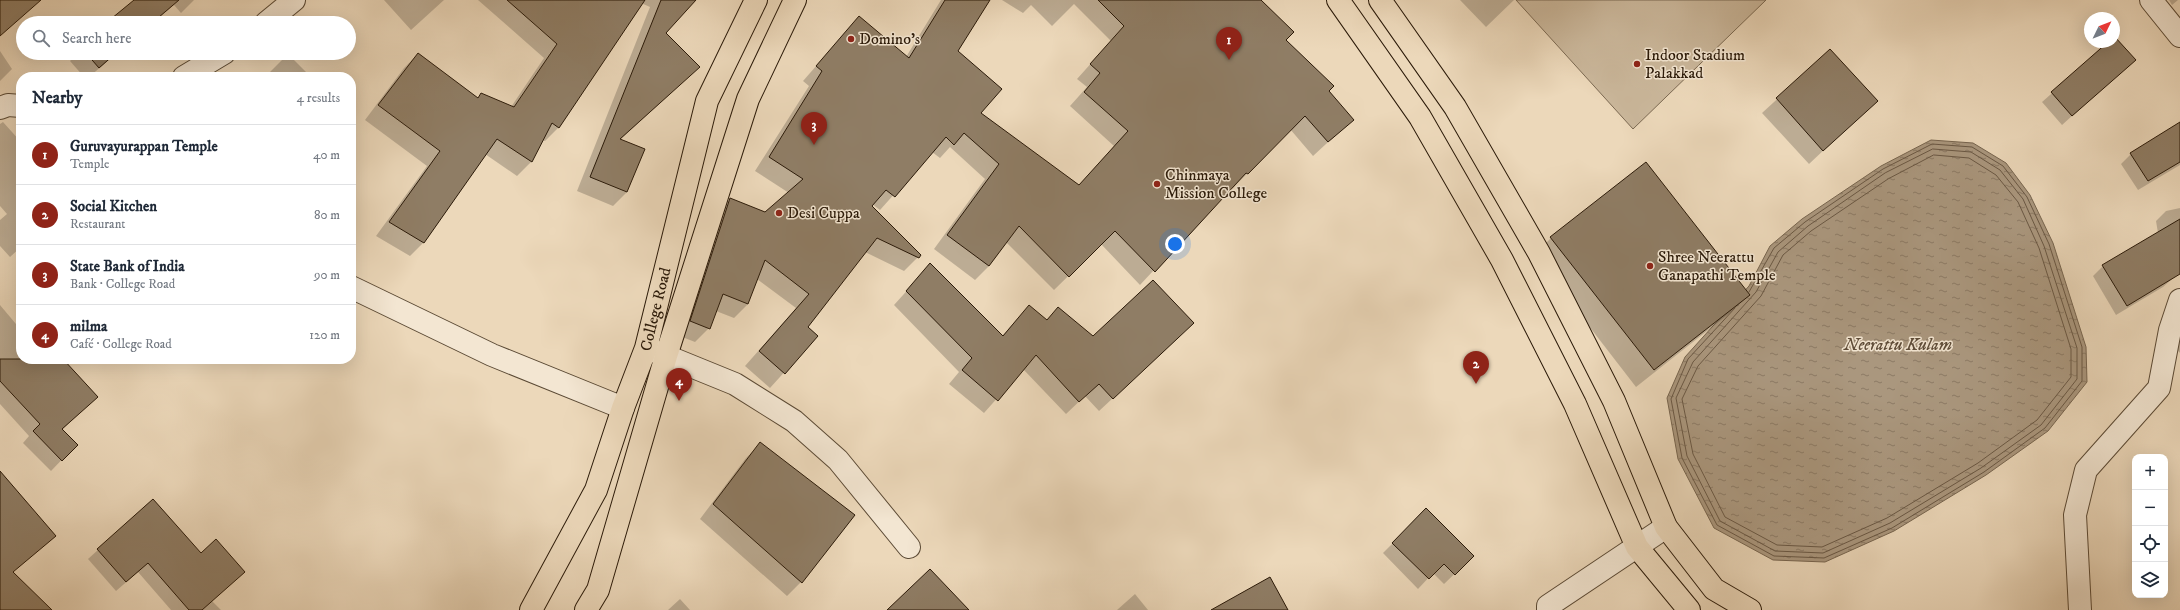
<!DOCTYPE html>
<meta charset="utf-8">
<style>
:root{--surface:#fff;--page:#f6f6f7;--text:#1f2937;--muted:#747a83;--line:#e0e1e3;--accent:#8f2418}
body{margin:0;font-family:"IM FELL DW Pica",serif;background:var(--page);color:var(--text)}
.controls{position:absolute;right:12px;bottom:12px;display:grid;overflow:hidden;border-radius:8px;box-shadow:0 4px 16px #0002}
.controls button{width:36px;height:36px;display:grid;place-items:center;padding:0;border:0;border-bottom:1px solid var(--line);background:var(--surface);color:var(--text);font:20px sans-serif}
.compass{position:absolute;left:2084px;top:12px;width:36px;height:36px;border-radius:50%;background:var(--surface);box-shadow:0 4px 16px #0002;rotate:47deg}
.you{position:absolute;left:1175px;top:244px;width:14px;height:14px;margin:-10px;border:3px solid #fff;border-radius:50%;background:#1a73e8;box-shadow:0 0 0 6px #1a73e833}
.badge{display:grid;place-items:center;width:26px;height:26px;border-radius:50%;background:var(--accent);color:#fff;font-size:13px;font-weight:700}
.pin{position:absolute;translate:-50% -33px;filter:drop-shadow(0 1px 2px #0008)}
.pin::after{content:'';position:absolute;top:21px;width:14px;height:12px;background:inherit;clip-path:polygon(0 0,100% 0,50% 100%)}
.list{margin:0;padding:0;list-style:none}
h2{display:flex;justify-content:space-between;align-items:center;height:52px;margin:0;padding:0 16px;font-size:17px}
h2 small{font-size:13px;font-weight:400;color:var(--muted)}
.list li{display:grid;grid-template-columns:26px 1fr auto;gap:12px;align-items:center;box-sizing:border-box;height:60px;padding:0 16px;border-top:1px solid var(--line)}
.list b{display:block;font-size:15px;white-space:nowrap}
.list p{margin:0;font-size:13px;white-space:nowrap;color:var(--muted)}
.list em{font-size:13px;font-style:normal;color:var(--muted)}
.icon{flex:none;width:22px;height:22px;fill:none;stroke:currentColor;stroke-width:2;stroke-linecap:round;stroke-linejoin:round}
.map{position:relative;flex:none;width:2180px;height:610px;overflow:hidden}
.search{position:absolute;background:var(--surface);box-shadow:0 4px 16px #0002;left:16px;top:16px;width:340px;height:44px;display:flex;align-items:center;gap:10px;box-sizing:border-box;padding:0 14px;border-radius:22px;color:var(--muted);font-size:15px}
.panel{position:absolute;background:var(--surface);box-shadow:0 4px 16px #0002;left:16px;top:72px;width:340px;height:292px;border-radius:16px}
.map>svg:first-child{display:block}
.garden{fill:#cbb89c;stroke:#7b6952}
.water{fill:url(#water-ripples);stroke:#77654f}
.shadow{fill:#0003}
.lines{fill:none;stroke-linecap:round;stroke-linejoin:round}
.shore{stroke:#6a5844;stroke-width:1}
.building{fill:#8f7d65;stroke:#2b1a09}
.street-casing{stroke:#5b4a35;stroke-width:24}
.primary-casing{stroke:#2b1a09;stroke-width:24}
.street{stroke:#f3e6d2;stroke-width:22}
.primary{stroke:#ecd8ba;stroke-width:22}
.poi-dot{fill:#8f2418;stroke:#f3e6d2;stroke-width:1.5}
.labels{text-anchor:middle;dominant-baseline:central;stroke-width:3;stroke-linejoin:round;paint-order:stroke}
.poi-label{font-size:16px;fill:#2b1a09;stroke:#f3e6d2;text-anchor:start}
.street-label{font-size:16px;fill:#2b1a09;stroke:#f3e6d2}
.water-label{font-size:17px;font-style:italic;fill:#5e4c38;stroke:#f3e6d2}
</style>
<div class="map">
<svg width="2180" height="610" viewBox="0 0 2180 610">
<defs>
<pattern id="water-ripples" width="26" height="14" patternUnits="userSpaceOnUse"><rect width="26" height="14" fill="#aa977e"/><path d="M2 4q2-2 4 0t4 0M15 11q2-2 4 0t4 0" fill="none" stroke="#8b7a65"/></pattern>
</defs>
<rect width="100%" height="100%" fill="#ecd8ba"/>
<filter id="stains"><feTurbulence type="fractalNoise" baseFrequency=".005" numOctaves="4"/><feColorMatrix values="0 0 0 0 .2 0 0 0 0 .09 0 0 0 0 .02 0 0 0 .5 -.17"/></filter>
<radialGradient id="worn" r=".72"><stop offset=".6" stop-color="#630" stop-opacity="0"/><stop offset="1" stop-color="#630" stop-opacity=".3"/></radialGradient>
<path class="garden" d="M 1516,0 L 1766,0 L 1633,129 Z"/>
<path class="water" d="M 1931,140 L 1973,143 L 2006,163 L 2030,195 L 2053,243 L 2086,347 L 2087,382 L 2048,431 L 1986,475 L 1894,531 L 1825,562 L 1773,560 L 1714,528 L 1678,459 L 1667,398 L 1685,357 L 1749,286 L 1770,246 L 1802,219 L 1881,166 Z"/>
<path class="shadow" d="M 135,0 L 194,0 L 181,13 L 174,5 L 153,23 L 108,23 Z
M 384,0 L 444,0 L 411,30 Z
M 478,0 L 694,0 L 665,33 L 699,67 L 620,140 L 644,150 L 627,192 L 613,206 L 577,191 L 650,7 L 641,3 L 559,127 L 545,141 L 542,140 L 531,162 L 517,176 L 485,154 L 423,243 L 410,256 L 376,236 L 427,166 L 365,120 L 404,68 L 418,54 L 477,99 L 481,95 L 511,107 L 544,58 Z
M 941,0 L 989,0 L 957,52 L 980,113 L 1079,185 L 1114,146 L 1070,106 L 1087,87 L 1077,79 L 1111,41 L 1074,4 L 1052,26 L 1031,5 L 1023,13 L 1002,0 L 1260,0 L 1285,40 L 1352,120 L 1313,156 L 1290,129 L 1233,188 L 1232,186 L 1140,285 L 1101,244 L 1054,290 L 1006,242 L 989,266 L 975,280 L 934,249 L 985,179 L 950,147 L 940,158 L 932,152 L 880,210 L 872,204 L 870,206 L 918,257 L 904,271 L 865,252 L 807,327 L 817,336 L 770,388 L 745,366 L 796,308 L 757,279 L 748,304 L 734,318 L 716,311 L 709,328 L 695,342 L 677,335 L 716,213 L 730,199 L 765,213 L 789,193 L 755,171 L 809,86 L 803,81 L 859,17 L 906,57 Z
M 1460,0 L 1514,0 L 1486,27 Z
M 2169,0 L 2178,0 L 2172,5 Z
M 2115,38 L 2134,60 L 2062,125 L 2042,102 L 2110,42 L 2114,42 Z
M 0,51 L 12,69 L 0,81 Z
M 1830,51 L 1876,101 L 1809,164 L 1762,113 Z
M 74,53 L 117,53 L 89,77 L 84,77 L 70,61 L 75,56 Z
M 288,54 L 311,77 L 265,77 Z
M 3,122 L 21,142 L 21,247 L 10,257 L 0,246 L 0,220 L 7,214 L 0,206 L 0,124 Z
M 2180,125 L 2180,165 L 2138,190 L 2121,164 L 2131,154 Z
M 2180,208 L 2180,272 L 2163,287 L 2116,315 L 2093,276 L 2103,266 L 2158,233 L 2156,221 L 2166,211 Z
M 1551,238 L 1749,295 L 1731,312 L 1636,387 L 1534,255 Z
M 930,265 L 1002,336 L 1029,306 L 1046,320 L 1058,309 L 1093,337 L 1179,337 L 1099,411 L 1085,396 L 1066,414 L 1023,369 L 984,413 L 949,384 L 959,372 L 894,305 Z
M 0,305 L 21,330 L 21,359 L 61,359 L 96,397 L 62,430 L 76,445 L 51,471 L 23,443 L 29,436 L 0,404 Z
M 2180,339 L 2180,353 L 2173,345 Z
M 760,444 L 854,516 L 801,582 L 787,596 L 700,519 L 746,458 Z
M 153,500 L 201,554 L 244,572 L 212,601 L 221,610 L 171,610 L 138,572 L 116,591 L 88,559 Z
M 1426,510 L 1473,556 L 1444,584 L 1433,573 L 1418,589 L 1383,553 Z
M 1135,594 L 1148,610 L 1117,610 Z
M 680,599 L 690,610 L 668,610 Z"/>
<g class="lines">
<path class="shore" d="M 1933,149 L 1971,152 L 2000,170 L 2023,199 L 2044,246 L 2077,348 L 2077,379 L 2041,425 L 1981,468 L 1890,523 L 1823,553 L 1775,551 L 1720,521 L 1687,456 L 1676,398 L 1693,362 L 1756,292 L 1778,252 L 1808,226 L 1885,173 Z
M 1934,155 L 1969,158 L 1996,175 L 2018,202 L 2039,248 L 2071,349 L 2071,377 L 2037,420 L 1978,463 L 1887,518 L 1822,547 L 1777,545 L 1725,517 L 1693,454 L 1682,399 L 1698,366 L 1761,296 L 1783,255 L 1811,231 L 1888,179 Z
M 1735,308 L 1688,359 L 1671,399 L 1682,458 L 1717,525 L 1774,556 L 1824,558 L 1892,528 L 1984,472 L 2045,428 L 2082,381 L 2082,347 L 2049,244 L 2027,197 L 2003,166 L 1972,147 L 1932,144 L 1883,169 L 1805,222 L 1774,248 L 1749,292"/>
</g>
<path class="building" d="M 0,0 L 41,0 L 0,36 Z
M 134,0 L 179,0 L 152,23 L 106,23 Z
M 507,0 L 645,0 L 559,128 L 552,123 L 532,162 L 497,139 L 424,243 L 389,222 L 440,151 L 378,105 L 418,53 L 478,98 L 481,93 L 514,107 L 557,44 Z
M 661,0 L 696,0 L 666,33 L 700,67 L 620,139 L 645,149 L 627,192 L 590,177 Z
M 945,0 L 990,0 L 958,51 L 1002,89 L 981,113 L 1079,185 L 1128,131 L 1084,92 L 1100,73 L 1090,64 L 1124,26 L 1098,0 L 1261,0 L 1294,32 L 1286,40 L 1334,86 L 1329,91 L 1354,120 L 1328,142 L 1305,116 L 1248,174 L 1246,173 L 1155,272 L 1115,231 L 1069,277 L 1019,226 L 989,266 L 947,235 L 999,164 L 964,133 L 954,145 L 946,137 L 895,197 L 886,190 L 872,206 L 921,255 L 919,258 L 877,238 L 808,327 L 818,336 L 785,374 L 759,351 L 809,294 L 765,260 L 748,304 L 723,294 L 710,329 L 690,321 L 730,198 L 765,212 L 803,179 L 769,157 L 822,71 L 816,66 L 859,16 L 909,58 Z
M 2115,37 L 2136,60 L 2072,116 L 2051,92 L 2108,42 L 2114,42 Z
M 1830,49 L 1878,101 L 1823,151 L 1776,98 Z
M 86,53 L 116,53 L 99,68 Z
M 2180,122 L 2180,162 L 2148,181 L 2130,153 Z
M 1646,162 L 1750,295 L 1654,370 L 1550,237 Z
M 2180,219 L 2180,274 L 2127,306 L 2102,265 Z
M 930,263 L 1003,336 L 1029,305 L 1047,320 L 1058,307 L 1093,336 L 1153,280 L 1194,323 L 1113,399 L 1099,384 L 1079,402 L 1036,355 L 998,401 L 962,370 L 972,358 L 906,291 Z
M 0,359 L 63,359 L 98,397 L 62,429 L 78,445 L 62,461 L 33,431 L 40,424 L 0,381 Z
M 760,442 L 855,515 L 802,583 L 713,504 Z
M 0,471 L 56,536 L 13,572 L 52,610 L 0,610 Z
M 153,499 L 201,553 L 216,539 L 245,572 L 202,610 L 189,610 L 148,563 L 126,582 L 97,549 Z
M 1426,508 L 1474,556 L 1455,575 L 1444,564 L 1429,579 L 1392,543 Z
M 930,569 L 969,610 L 887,610 Z
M 1270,577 L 1288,610 L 1211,610 Z"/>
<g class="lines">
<defs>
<path id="street" d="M 2151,0 L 2180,36
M 266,23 L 294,0
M 184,77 L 224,53
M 0,108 L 8,105 L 21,106
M 351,287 L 492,355 L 623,408
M 649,349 L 735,384 L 794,421 L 838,460 L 909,547
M 1548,610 L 1548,606 L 1666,527
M 2080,610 L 2075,515 L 2086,470 L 2159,388 L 2170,330 L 2180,300"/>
<g id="primary">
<path d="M 1338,0 L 1420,117 L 1502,260 L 1575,404 L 1637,547 L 1689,610"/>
<path d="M 1380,0 L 1455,107 L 1539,253 L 1614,401 L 1666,527 L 1714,589 L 1750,610"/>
<path id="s1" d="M 531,610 L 596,490 L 623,408 L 646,348 L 707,101 L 756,0"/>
<path d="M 586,610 L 598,590 L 666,356 L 748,99 L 795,0"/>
</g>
</defs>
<use href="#street" class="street-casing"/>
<use href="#primary" class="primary-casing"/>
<use href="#street" class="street"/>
<use href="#primary" class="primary"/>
</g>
<g class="poi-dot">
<circle cx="851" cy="39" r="4"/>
<circle cx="1637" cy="64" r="4"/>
<circle cx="1157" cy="184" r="4"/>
<circle cx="779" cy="213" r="4"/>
<circle cx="1650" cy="266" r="4"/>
</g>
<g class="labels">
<g class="poi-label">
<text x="859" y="39">Domino's</text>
<text x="1645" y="55">Indoor Stadium<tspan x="1645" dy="18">Palakkad</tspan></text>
<text x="1165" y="175">Chinmaya<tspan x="1165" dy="18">Mission College</tspan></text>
<text x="787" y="213">Desi Cuppa</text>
<text x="1658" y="257">Shree Neerattu<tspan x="1658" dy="18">Ganapathi Temple</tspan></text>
</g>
<g class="street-label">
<text stroke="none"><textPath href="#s1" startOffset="327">College Road</textPath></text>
</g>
<g class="water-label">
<text x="1898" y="345">Neerattu Kulam</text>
</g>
</g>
<rect width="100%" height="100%" filter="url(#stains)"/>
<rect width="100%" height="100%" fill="url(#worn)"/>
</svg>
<div class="controls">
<button>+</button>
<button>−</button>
<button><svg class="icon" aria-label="locate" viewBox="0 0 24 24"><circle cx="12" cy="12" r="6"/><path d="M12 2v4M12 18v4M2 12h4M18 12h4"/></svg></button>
<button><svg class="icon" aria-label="layers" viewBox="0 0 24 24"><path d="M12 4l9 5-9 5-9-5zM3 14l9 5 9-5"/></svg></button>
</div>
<svg class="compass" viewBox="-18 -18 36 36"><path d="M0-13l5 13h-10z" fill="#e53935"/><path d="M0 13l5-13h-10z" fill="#747a83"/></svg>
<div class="you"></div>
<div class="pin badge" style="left:1229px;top:60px">1</div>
<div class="pin badge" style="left:1476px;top:384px">2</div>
<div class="pin badge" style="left:814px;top:145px">3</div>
<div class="pin badge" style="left:679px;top:401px">4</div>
<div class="search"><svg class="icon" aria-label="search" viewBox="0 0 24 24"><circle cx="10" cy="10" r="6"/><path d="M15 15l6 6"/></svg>Search here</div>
<section class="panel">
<h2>Nearby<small>4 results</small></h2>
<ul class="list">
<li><span class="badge">1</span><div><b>Guruvayurappan Temple</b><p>Temple</p></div><em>40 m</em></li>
<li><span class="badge">2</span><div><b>Social Kitchen</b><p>Restaurant</p></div><em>80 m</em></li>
<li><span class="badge">3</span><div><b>State Bank of India</b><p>Bank · College Road</p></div><em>90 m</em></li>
<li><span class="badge">4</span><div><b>milma</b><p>Café · College Road</p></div><em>120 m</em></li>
</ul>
</section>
</div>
